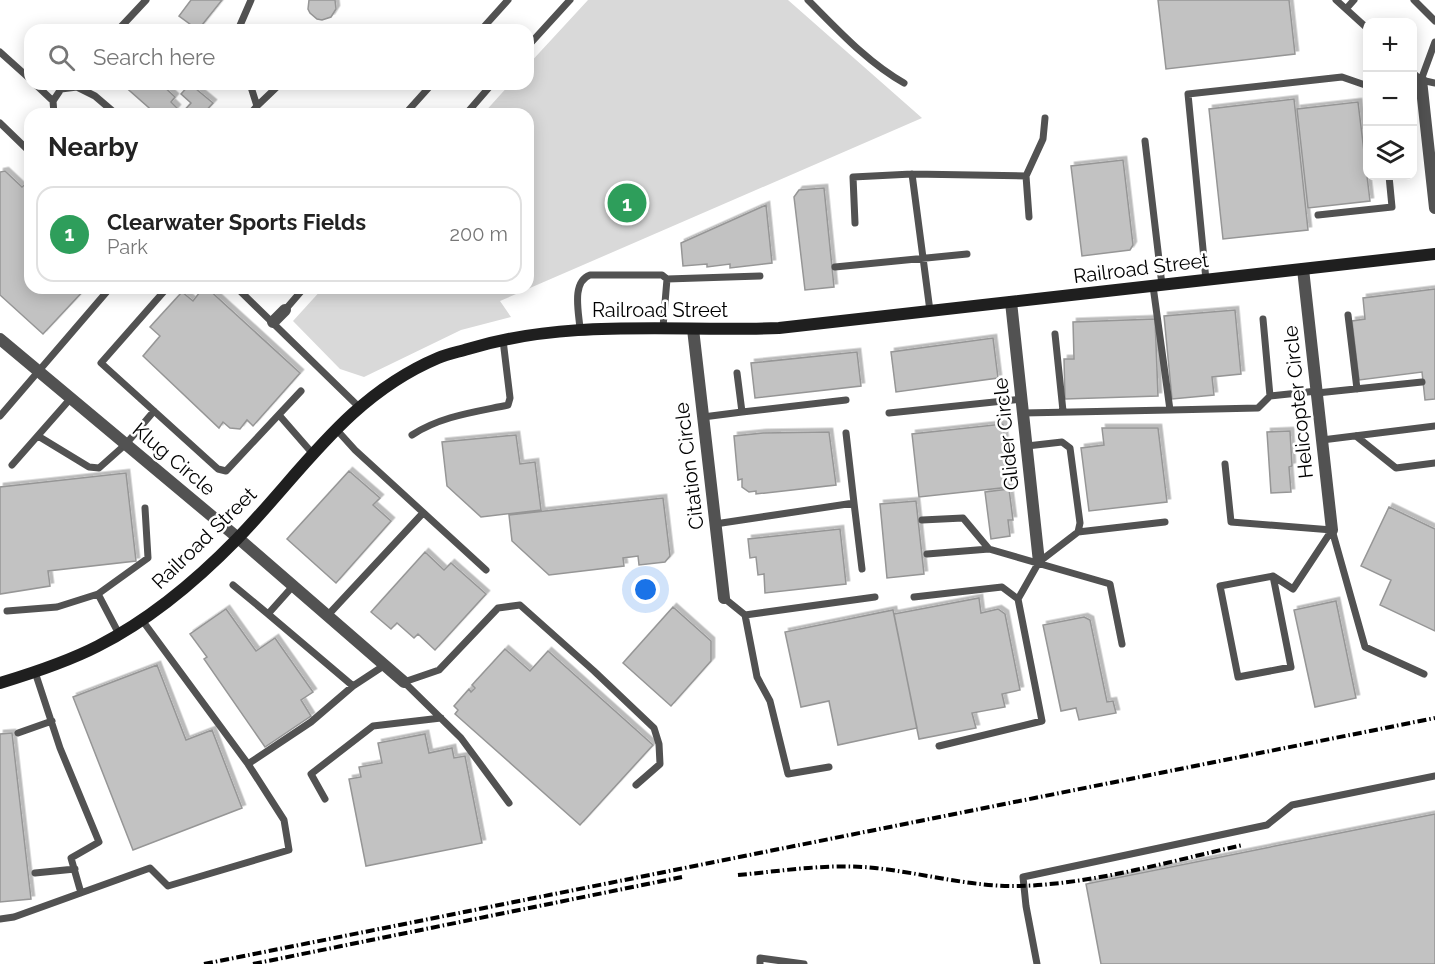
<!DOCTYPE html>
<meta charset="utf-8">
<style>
:root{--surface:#fff;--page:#f2f2f2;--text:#222;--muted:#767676;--line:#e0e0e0;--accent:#0f766e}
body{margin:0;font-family:Raleway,sans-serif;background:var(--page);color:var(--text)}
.controls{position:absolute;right:18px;top:18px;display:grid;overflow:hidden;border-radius:12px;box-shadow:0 3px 15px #0003}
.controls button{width:54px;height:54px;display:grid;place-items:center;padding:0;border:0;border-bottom:2px solid var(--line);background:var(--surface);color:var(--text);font:30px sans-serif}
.you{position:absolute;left:646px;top:590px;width:21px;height:21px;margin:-15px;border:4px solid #fff;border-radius:50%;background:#1a73e8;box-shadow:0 0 0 9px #1a73e833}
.badge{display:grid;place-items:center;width:39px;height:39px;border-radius:50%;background:var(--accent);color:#fff;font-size:20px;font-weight:700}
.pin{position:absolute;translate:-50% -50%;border:3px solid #fff;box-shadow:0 2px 6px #0006}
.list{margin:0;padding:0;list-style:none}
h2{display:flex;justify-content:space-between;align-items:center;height:78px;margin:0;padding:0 24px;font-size:26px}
h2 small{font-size:20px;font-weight:400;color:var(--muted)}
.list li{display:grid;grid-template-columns:39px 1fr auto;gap:18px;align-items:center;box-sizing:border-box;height:96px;margin:0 12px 12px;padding:0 12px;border:2px solid var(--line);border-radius:18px}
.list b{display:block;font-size:22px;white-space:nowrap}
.list p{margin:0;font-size:20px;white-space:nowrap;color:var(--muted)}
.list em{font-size:20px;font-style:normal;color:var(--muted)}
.icon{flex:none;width:33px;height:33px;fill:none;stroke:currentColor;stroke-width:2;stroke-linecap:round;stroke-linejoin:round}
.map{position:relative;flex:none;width:1435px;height:964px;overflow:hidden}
.search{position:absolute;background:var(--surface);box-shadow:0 3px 15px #0003;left:24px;top:24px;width:510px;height:66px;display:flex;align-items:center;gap:15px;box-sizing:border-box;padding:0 21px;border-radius:18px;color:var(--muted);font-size:22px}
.panel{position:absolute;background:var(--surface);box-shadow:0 3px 15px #0003;left:24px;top:108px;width:510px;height:186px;border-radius:18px}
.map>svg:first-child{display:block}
.green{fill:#d9d9d9}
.building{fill:#c2c2c2;stroke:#969696;stroke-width:1.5;filter:url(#shadow)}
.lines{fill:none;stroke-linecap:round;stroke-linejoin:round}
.service{stroke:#525252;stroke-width:7}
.minor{stroke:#525252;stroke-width:12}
.secondary{stroke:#1f1f1f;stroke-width:12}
.rail{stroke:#000;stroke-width:4;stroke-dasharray:9 3 1.5 3;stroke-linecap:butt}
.labels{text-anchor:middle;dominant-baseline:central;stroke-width:5;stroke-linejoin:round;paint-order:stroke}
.street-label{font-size:20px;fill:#000;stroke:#fff}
</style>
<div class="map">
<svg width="1435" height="964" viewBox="0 0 1435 964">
<defs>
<filter id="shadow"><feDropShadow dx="3.5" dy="-3.5" stdDeviation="0" flood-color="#0004"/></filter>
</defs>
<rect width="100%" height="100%" fill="#fff"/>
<path class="green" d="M 588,0 L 788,0 L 922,118 L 500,301 L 511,317 L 461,330 L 364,377 L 340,369 L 293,321 L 323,288 L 528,288 L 528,114 L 483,114 L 510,84 L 528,84 L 528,65 Z"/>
<path class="building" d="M 191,0 L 222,0 L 198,30 L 179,16 Z
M 309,0 L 335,0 L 336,9 L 331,17 L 322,20 L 317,19 L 310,13 L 308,9 Z
M 1158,0 L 1289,0 L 1295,54 L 1166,69 Z
M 122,84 L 161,84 L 175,97 L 171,102 L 177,108 L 172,114 L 156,114 Z
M 190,84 L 213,103 L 203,114 L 181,114 L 191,103 L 181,94 Z
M 1294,99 L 1308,230 L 1223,239 L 1209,109 Z
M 1358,102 L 1370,201 L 1308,208 L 1297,109 Z
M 1123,160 L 1133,245 L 1130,250 L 1082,256 L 1071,166 Z
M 5,171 L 22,187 L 30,180 L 30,288 L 86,288 L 43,334 L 0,295 L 0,172 Z
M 824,188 L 834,287 L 805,290 L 794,197 L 799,190 Z
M 766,205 L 772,263 L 730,268 L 730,264 L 707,267 L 707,264 L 683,266 L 681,243 Z
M 203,288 L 207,288 L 300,373 L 253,426 L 247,420 L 240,429 L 230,428 L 223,422 L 219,428 L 143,356 L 160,336 L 150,327 L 182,292 L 193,301 Z
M 1435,289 L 1435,399 L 1425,400 L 1422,372 L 1359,380 L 1352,321 L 1365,319 L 1363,298 Z
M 1235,310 L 1241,374 L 1212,377 L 1214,395 L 1172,399 L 1164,316 Z
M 1155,319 L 1158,396 L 1065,399 L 1064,359 L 1074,359 L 1073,322 Z
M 993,338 L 998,378 L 896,392 L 891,352 Z
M 857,352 L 861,386 L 755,398 L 751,363 Z
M 1003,424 L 1010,487 L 919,497 L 912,434 Z
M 1102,428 L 1158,428 L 1167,502 L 1089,511 L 1081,448 L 1104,445 Z
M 1290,431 L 1292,466 L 1289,467 L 1291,492 L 1271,493 L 1267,432 Z
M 829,432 L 836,485 L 756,494 L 756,491 L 749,492 L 742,487 L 742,479 L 738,480 L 734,436 L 763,433 Z
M 516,435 L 520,464 L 535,462 L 541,510 L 481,517 L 447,486 L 442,442 Z
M 349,471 L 380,498 L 373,505 L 391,521 L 336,583 L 287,539 Z
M 126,473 L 136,561 L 48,571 L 50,586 L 0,594 L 0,487 Z
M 1009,489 L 1013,520 L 1008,520 L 1010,536 L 991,539 L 985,492 Z
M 663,498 L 670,556 L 665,562 L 639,565 L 638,556 L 623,558 L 624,566 L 549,575 L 512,541 L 509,515 Z
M 916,501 L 924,574 L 887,578 L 880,504 Z
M 1389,507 L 1435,529 L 1435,631 L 1380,605 L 1391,580 L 1361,566 Z
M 840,529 L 846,584 L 765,593 L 764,574 L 758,575 L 756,557 L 750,558 L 748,539 Z
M 425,552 L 444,570 L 451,563 L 486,594 L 435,650 L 418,634 L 414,638 L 397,623 L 391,629 L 371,612 Z
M 979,598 L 981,613 L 998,609 L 1005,614 L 1020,690 L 1002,694 L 1005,707 L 972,713 L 976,728 L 919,739 L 894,614 Z
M 1336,601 L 1356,698 L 1315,707 L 1294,610 Z
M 673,607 L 711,641 L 711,661 L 671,706 L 623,663 Z
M 226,609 L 256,651 L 275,638 L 313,692 L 301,700 L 311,716 L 265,747 L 204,659 L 207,657 L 190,634 Z
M 893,610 L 917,728 L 838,745 L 829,701 L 801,707 L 785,632 Z
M 1084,617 L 1090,620 L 1107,702 L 1113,701 L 1116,713 L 1079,720 L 1076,708 L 1061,711 L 1043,625 Z
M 505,649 L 530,671 L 548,651 L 653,745 L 580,825 L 455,714 L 458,710 L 454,706 L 469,689 L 471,692 L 475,688 L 472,685 Z
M 157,665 L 186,740 L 212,730 L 242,808 L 133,850 L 73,697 Z
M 12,733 L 31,899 L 0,902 L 0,734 Z
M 425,734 L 429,753 L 452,748 L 454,758 L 465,756 L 482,843 L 366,866 L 349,779 L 361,777 L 359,767 L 382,763 L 378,743 Z
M 1435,814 L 1435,964 L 1101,964 L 1086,884 Z"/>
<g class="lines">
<path class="service" d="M 808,0 C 837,29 868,63 904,83
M 1336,0 L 1368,29
M 1414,0 L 1435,21
M 1346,9 L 1354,0
M 118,30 L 146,0
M 238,30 L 251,0
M 481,30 L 508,0
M 528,46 L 570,0
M 0,52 L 30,79
M 1412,72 L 1421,80
M 1421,80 L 1435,42
M 1412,82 L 1421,80 L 1435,83
M 35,84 L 53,101
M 257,106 L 280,84
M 54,114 L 53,101 L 61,89 L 77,87 L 95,96 L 116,114
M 250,114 L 257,106 L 250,84
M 405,114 L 432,84
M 466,114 L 492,84
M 0,123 L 30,152
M 1145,141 L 1162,285
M 912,174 L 930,311
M 1026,176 L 1043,139 L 1045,118
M 1318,215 L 1392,207 L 1389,176
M 855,223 L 853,177 L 912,174 L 1026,176 L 1029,217
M 835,267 L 967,254
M 1206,280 L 1188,94 L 1342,77 L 1368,86
M 1153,286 L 1170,410 L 1258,408 L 1270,396
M 167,288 L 101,363 L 218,469 L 226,471 L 301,391
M 237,288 L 359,407
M 285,310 L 304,288
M 1348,315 L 1357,389
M 1263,319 L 1270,396 L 1317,391
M 663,327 L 667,279 L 760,276
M 580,329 C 579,313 571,282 590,275 L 662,275 L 667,279
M 1055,334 L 1063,411
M 1317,393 L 1422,382
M 742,412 L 846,400
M 889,413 L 1022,399
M 1023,413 L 1170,410
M 279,415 L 313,454
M 0,416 L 110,288
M 703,417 L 742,412 L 737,373
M 336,429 L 355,450 L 486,570
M 846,433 L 854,503
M 412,435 C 441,416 475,412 508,405 L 510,398 L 503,340
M 38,436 L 89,467 L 99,468 L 126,444 L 154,411
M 1356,436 L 1396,468 L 1435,463
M 1322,440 L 1435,426
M 1225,464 L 1231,522 L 1332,530
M 12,465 L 71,398
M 922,520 L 963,518 L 989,549 L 1110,584 L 1122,644
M 715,524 L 854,503 L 862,569
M 1332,530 L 1365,647 L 1424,674
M 1078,532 L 1165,522
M 927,554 L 989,549
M 1273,576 L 1291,667 L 1238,677 L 1220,586 L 1273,576 L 1293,589 L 1332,530
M 233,585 L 268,614
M 293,586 L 268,614 L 353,686 L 385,665
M 914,597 L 1002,587 L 1018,599
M 724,598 L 745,615 L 757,677 L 770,701 L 788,774 L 829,767
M 7,611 L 57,607 L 98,594
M 328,615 L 423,513
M 745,615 L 875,597
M 142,620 L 248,764 L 311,722 L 353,686
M 119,634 L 98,594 L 148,558 L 145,508
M 35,672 L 60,748 L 99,842 L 71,858 L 81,893
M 18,733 L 52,721
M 939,746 L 1042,721 L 1018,599 L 1039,562 L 1078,532 L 1080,523 L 1070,448 L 1062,442 L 1027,446
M 325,799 L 311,774 L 373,726 L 441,718
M 509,803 L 461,738 L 404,682 L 439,670 L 498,608 L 520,605 L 594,671 L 654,728 L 659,744 L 660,764 L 636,785
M 35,873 L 75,869
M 0,919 L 14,917 L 150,868 L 168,886 L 289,850 L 284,820 L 248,764
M 760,964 L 760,958 L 804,964
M 1037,964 L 1026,906 L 1023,877 L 1267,825 L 1292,805 L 1435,776"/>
<path class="minor" d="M 1421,80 L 1435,208
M 1303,269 L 1332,530
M 1011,302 L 1039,562
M 273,322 L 285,310
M 693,329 L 724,598
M 0,339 L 238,538 L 404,682"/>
<path class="secondary" d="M 0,683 C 33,673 67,662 98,646 C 151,619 196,581 237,539 C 302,472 348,396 438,358 C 447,354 458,352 468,349 C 569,318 675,332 779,328 L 1435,254"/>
<path class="rail" d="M 738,875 C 782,871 830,863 875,868 C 923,873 970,887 1019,886 C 1095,884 1170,861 1243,845
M 204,964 L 1435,718
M 253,964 L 682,877"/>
</g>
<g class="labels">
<g class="street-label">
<text transform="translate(1141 268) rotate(-7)">Railroad Street</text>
<text x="660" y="310">Railroad Street</text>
<text transform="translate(1298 402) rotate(-96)">Helicopter Circle</text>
<text transform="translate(1006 434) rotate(-96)">Glider Circle</text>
<text transform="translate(174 459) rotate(40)">Klug Circle</text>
<text transform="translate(689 466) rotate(-97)">Citation Circle</text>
<text transform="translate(204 538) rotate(-44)">Railroad Street</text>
</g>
</g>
</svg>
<div class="controls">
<button>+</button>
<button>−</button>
<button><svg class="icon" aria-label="layers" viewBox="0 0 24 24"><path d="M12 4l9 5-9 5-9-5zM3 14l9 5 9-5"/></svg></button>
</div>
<div class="you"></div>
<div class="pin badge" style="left:627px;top:203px;background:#2e9e5b">1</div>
<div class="search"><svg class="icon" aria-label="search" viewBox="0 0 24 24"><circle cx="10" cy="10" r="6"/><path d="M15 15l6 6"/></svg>Search here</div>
<section class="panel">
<h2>Nearby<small></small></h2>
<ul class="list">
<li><span class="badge" style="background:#2e9e5b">1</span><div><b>Clearwater Sports Fields</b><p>Park</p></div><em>200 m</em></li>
</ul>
</section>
</div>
